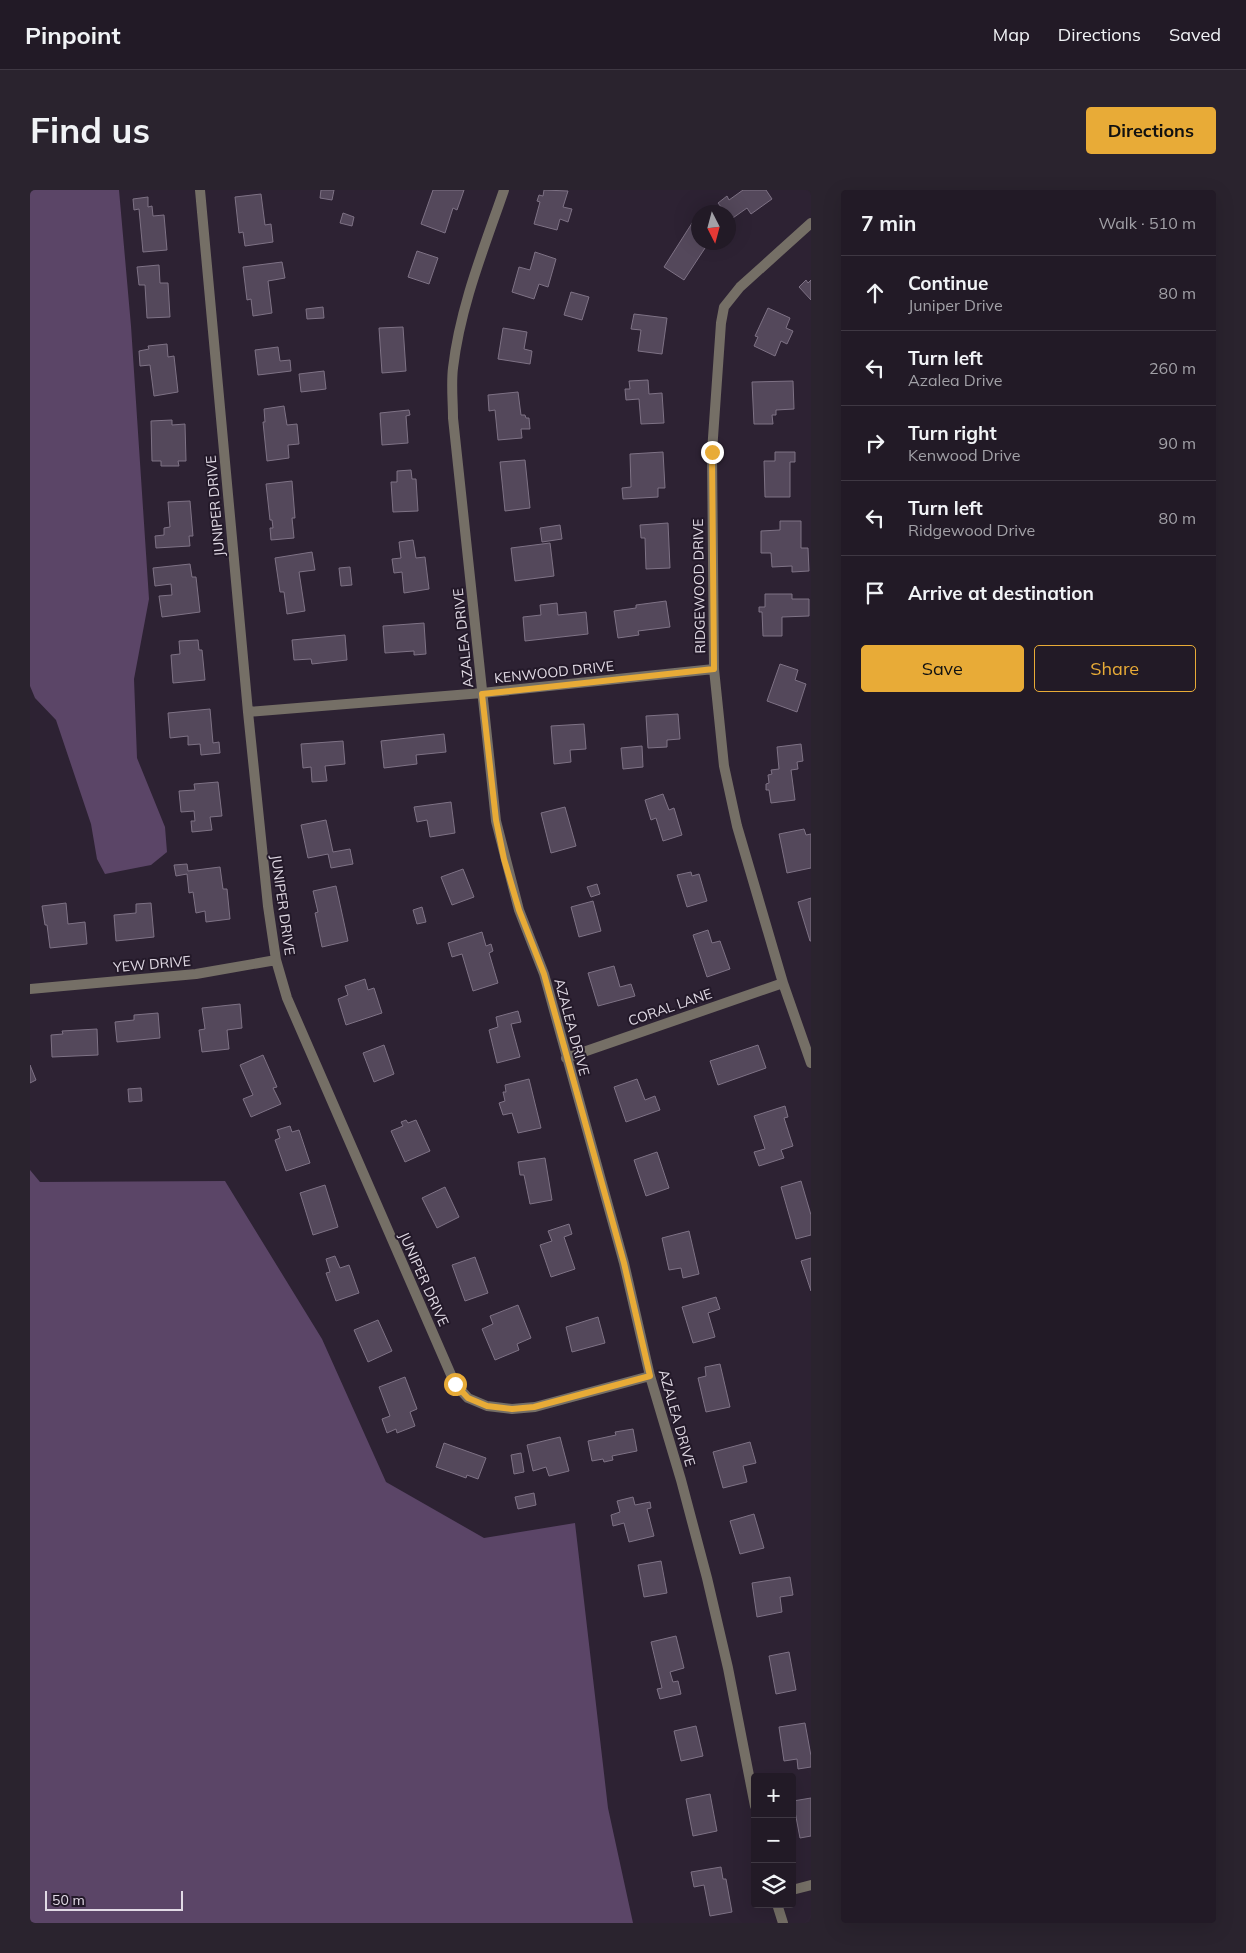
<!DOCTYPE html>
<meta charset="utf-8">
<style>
:root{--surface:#221a26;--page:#2a232e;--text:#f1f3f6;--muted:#a2a1a7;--line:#3f3843;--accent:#e8ab37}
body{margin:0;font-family:Mulish,sans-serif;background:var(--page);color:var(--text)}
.controls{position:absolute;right:15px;bottom:15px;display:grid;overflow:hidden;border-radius:5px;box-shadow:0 5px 20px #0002}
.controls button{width:45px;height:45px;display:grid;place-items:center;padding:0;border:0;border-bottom:1px solid var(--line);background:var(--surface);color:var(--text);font:25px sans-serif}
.compass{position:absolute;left:661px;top:15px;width:45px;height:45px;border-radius:50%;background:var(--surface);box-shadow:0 5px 20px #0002;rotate:174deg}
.scale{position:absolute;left:15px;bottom:12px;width:138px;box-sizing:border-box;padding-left:5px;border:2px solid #e1dae5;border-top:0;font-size:14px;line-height:18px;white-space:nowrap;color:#e1dae5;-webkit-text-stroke:4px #231929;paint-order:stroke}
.stop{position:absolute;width:15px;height:15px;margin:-11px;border:4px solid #e8ab37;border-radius:50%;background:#fff}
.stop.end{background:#e8ab37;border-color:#fff;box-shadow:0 1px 5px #0008}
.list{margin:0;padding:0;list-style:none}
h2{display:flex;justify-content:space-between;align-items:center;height:65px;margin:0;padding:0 20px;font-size:21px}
h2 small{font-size:16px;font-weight:400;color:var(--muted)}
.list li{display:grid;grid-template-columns:32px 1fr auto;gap:15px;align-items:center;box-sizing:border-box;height:75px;padding:0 20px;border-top:1px solid var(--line)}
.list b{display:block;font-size:19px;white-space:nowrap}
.list p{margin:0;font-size:16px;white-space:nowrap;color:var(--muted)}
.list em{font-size:16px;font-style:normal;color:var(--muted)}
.actions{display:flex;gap:10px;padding:15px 20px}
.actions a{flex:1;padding:11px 0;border:1px solid var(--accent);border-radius:5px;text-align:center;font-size:18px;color:var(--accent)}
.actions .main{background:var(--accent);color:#111}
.icon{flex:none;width:28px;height:28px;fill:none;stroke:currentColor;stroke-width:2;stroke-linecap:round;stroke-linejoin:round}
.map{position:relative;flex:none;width:781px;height:1733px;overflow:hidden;border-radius:5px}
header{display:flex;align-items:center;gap:30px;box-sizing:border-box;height:70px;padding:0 25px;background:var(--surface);border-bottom:1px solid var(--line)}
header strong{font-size:24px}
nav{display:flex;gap:28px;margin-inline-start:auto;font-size:18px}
.intro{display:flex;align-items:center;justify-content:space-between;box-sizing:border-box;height:120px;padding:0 30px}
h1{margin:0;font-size:35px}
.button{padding:12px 22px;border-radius:5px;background:var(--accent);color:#111;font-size:18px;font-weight:700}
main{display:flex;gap:30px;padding:0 30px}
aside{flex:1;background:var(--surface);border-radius:5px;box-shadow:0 5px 20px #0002}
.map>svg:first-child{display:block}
.green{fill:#5b4567}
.building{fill:#54485b;stroke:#7e7285}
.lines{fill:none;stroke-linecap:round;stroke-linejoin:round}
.street{stroke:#756f66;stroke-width:10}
.route{stroke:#e8ab37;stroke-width:6}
.labels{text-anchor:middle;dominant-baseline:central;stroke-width:4;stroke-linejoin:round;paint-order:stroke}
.street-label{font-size:14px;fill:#e1dae5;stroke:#231929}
</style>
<header>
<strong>Pinpoint</strong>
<nav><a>Map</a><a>Directions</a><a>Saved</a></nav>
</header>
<div class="intro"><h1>Find us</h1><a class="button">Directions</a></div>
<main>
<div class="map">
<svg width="781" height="1733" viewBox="0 0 781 1733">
<rect width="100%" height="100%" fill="#2d2233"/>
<path class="green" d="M 0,0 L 89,0 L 101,136 L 119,409 L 104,489 L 107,568 L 135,637 L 137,662 L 121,675 L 75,684 L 67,669 L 61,634 L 26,530 L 5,508 L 0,496 Z
M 0,980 L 10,992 L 195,991 L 292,1149 L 356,1292 L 454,1348 L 545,1333 L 578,1618 L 603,1733 L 0,1733 Z"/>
<path class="building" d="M 291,0 L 304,0 L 302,10 L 290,8 Z
M 403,0 L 434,0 L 427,20 L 423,18 L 415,43 L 391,34 Z
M 514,0 L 538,1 L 533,17 L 542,19 L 538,32 L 530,29 L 527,40 L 504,34 L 510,12 L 507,11 L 509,5 L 513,6 Z
M 713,0 L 736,0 L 742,9 L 721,24 L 717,18 L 700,30 L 698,22 L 695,22 L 688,13 L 697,6 L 699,10 Z
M 231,4 L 235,35 L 241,34 L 243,52 L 215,56 L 213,42 L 209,43 L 205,7 Z
M 118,7 L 118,17 L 122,16 L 123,26 L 134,25 L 137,60 L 113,62 L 109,19 L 104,20 L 103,9 Z
M 313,23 L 324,27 L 322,36 L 310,33 Z
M 664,30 L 668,33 L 668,52 L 679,52 L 654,90 L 634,77 Z
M 387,61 L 408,68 L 399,94 L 378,87 Z
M 505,62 L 526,69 L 518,97 L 509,94 L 504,109 L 482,102 L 489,77 L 500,80 Z
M 252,72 L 255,88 L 238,91 L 242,123 L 223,126 L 221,109 L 217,110 L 213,77 Z
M 129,75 L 130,93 L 138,93 L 140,127 L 117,128 L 115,95 L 109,95 L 107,77 Z
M 776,90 L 778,93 L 781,90 L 781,110 L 769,97 Z
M 541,102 L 559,107 L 552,130 L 534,125 Z
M 293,117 L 294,128 L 277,129 L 276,119 Z
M 738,118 L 760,128 L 756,138 L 763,141 L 757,154 L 751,151 L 745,166 L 724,156 L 728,147 L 725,146 Z
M 604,124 L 637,128 L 632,164 L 608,161 L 611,140 L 601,139 Z
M 373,137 L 376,181 L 352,183 L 349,138 Z
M 473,138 L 497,142 L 494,159 L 502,161 L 500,174 L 468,169 Z
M 137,154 L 138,167 L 144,166 L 148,202 L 124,206 L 120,175 L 110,176 L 109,161 L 119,159 L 118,156 Z
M 248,157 L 250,171 L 260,170 L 261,181 L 228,185 L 225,160 Z
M 294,181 L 296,199 L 271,202 L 269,184 Z
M 618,190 L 619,204 L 632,203 L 634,233 L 611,234 L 609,209 L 596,210 L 595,199 L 600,199 L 599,191 Z
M 763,191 L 764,219 L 746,220 L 746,225 L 742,225 L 743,234 L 724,234 L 722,192 Z
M 488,202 L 491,225 L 495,225 L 496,228 L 499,228 L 500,239 L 491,239 L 492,248 L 468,250 L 465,220 L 459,221 L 458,205 Z
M 254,216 L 257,235 L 267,234 L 269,254 L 258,255 L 259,268 L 237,271 L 233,232 L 235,232 L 234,219 Z
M 379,220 L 380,225 L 376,226 L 378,253 L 352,255 L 350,223 Z
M 142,230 L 142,235 L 155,234 L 156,271 L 148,271 L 149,276 L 131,276 L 131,271 L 122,271 L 121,231 Z
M 633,262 L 635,298 L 628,298 L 628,307 L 593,309 L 592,298 L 601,297 L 600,264 Z
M 745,262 L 765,262 L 765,272 L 760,272 L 760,307 L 735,307 L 734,271 L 745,271 Z
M 495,270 L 500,318 L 475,321 L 470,272 Z
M 381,280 L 382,289 L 386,289 L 388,321 L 363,322 L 361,292 L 367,292 L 367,281 Z
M 262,291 L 265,328 L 262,328 L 264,348 L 241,350 L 240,338 L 243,338 L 242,330 L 240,330 L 236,294 Z
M 160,311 L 163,346 L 159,346 L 160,356 L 126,358 L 125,346 L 134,345 L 134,338 L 140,337 L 138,312 Z
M 750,331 L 771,331 L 771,358 L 778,358 L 779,381 L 762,382 L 762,376 L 742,377 L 741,363 L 731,363 L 731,341 L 750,340 Z
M 638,333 L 640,378 L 616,379 L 615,348 L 611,348 L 610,335 Z
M 530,335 L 532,349 L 512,352 L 510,338 Z
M 383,350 L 386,368 L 395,367 L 399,399 L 374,403 L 372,382 L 364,383 L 362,369 L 371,368 L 369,352 Z
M 520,353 L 524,386 L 485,391 L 481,358 Z
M 282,362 L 285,380 L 269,382 L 275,421 L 257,424 L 254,402 L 250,402 L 245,368 Z
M 160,374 L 162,387 L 166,387 L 170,422 L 132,427 L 129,406 L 142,405 L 141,394 L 125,396 L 123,378 Z
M 320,377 L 322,395 L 311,396 L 309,378 Z
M 735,404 L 762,404 L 762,409 L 779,409 L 779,426 L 752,427 L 752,446 L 733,446 L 732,422 L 729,422 L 729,417 L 735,417 Z
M 636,411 L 640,437 L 608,441 L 609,445 L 588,448 L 584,421 L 606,418 L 606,415 Z
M 527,413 L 528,425 L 556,422 L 558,444 L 495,451 L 493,427 L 511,425 L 510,415 Z
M 394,433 L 396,464 L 384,465 L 384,461 L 355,463 L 353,436 Z
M 315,445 L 317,470 L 282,474 L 281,469 L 264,470 L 262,450 Z
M 168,450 L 169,460 L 172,460 L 175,490 L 143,493 L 141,465 L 150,464 L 149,451 Z
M 750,474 L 768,480 L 765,490 L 776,494 L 767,522 L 737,511 Z
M 180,519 L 183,553 L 189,552 L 190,563 L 171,565 L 170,554 L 158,555 L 158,546 L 140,548 L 138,523 Z
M 648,524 L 650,549 L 637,550 L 637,557 L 618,558 L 616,526 Z
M 554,534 L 556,559 L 540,560 L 541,572 L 524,574 L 521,536 Z
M 414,544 L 416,562 L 386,565 L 387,574 L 354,578 L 351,551 Z
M 313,551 L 315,574 L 295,576 L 297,591 L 282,592 L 281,577 L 273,578 L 271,554 Z
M 771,554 L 773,571 L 767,572 L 768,579 L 761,580 L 765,610 L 741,613 L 739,600 L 736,600 L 736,594 L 739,593 L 738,585 L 742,584 L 741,580 L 749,579 L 747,557 Z
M 612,556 L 613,577 L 593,579 L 591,558 Z
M 188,592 L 192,626 L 180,627 L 182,640 L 162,642 L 161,631 L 165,631 L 164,621 L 151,622 L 149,601 L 165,600 L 164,594 Z
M 633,604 L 639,620 L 644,618 L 652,645 L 633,651 L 626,628 L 621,630 L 615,610 Z
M 421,612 L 425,643 L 400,647 L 397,630 L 387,632 L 384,617 Z
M 535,617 L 546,656 L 521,663 L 511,623 Z
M 296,630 L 303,662 L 320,659 L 323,674 L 301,678 L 298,664 L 278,668 L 271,635 Z
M 774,639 L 776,645 L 781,644 L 781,678 L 757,683 L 749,644 Z
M 157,674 L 158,681 L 190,677 L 193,699 L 197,699 L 200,729 L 176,732 L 175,721 L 166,723 L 163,702 L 159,703 L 157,684 L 146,686 L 144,675 Z
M 433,679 L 444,707 L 422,715 L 411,687 Z
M 661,682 L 662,686 L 669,684 L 677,711 L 657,717 L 647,685 Z
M 567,694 L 570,704 L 561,707 L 557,697 Z
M 306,696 L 318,751 L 292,757 L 285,723 L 288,722 L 283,701 Z
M 781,708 L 781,751 L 780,751 L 768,712 Z
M 563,711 L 571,741 L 549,747 L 541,717 Z
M 36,713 L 38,734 L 55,732 L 57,754 L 20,758 L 17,735 L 15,735 L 12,716 Z
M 121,713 L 124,747 L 86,751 L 84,725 L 106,723 L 106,714 Z
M 392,717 L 396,732 L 387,734 L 383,720 Z
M 678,740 L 682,753 L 690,751 L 700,779 L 677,787 L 663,745 Z
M 452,742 L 456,756 L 461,754 L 463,761 L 459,763 L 468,793 L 443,801 L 432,764 L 422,767 L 418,753 Z
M 584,776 L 590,797 L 601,794 L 605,806 L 568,816 L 558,783 Z
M 335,789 L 338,800 L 344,798 L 352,823 L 316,835 L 308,809 L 318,805 L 315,796 Z
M 210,814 L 212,838 L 197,840 L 199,859 L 172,862 L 169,840 L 175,839 L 172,818 Z
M 488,821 L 491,832 L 481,834 L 490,867 L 467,873 L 459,840 L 468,837 L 466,827 Z
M 128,823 L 130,848 L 87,852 L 85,832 L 104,830 L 104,825 Z
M 67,839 L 68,865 L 22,867 L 21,845 L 33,844 L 32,841 Z
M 354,855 L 364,884 L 344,892 L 333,863 Z
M 728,855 L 736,878 L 688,895 L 680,871 Z
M 233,865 L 247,897 L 243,898 L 251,914 L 221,927 L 213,909 L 223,905 L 210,875 Z
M 0,875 L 6,890 L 0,893 Z
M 499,889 L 511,938 L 488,943 L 482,923 L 473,925 L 469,913 L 475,911 L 473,902 L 476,902 L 475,895 Z
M 607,889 L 615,910 L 625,906 L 630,920 L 596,932 L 584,897 Z
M 111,898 L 112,911 L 99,912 L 98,899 Z
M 755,916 L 758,927 L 754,928 L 763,956 L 751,960 L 754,968 L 729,976 L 724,962 L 735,959 L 724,926 Z
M 376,930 L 378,933 L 386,930 L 400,961 L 375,972 L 361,941 L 373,936 L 371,932 Z
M 260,936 L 262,942 L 269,940 L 280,973 L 256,981 L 245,950 L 250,948 L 247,940 Z
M 627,962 L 639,998 L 616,1006 L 604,970 Z
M 515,968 L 522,1010 L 500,1014 L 494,985 L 490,985 L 488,972 Z
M 771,991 L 781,1025 L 781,1045 L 766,1049 L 751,997 Z
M 295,995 L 308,1037 L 283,1045 L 270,1003 Z
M 415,997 L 429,1027 L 407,1038 L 392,1008 Z
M 539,1034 L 542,1044 L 534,1047 L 545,1079 L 521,1087 L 510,1055 L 522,1051 L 518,1041 Z
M 659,1041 L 669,1084 L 653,1088 L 651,1078 L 639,1080 L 632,1048 Z
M 305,1066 L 310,1078 L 319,1075 L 329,1103 L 306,1111 L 296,1083 L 300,1082 L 296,1069 Z
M 445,1067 L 458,1103 L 435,1111 L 422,1075 Z
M 781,1068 L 781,1101 L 771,1071 Z
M 686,1107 L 690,1119 L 678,1123 L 685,1147 L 663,1153 L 652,1117 Z
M 488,1115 L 501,1148 L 487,1154 L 489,1160 L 465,1170 L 452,1139 L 463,1134 L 460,1126 Z
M 568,1127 L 575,1153 L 542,1162 L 536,1137 Z
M 348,1130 L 362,1161 L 338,1172 L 324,1140 Z
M 690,1174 L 700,1217 L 676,1222 L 668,1188 L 676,1186 L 675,1177 Z
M 375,1187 L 387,1219 L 380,1222 L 385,1236 L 367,1243 L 366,1239 L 357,1243 L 352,1229 L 360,1226 L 349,1197 Z
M 603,1239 L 607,1261 L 582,1266 L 583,1270 L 574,1272 L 573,1269 L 562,1271 L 558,1251 L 586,1245 L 585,1242 Z
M 530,1247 L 539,1281 L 519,1286 L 516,1277 L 503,1281 L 497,1255 Z
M 720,1252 L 726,1273 L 713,1276 L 717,1292 L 693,1298 L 683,1262 Z
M 414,1253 L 456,1268 L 448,1289 L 437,1285 L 436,1288 L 406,1277 Z
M 491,1263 L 494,1282 L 484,1284 L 481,1265 Z
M 504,1303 L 506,1315 L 488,1319 L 485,1307 Z
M 603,1307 L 605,1315 L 620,1312 L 621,1318 L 617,1319 L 624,1346 L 599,1352 L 594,1333 L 583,1336 L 581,1325 L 590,1322 L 587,1311 Z
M 724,1324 L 734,1358 L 710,1364 L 700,1331 Z
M 631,1371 L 637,1403 L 614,1407 L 608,1375 Z
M 760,1387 L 763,1405 L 750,1407 L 752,1422 L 727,1427 L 722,1393 Z
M 646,1446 L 654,1478 L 640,1482 L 643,1492 L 648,1491 L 651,1504 L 630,1509 L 627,1499 L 632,1498 L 621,1452 Z
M 759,1462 L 766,1500 L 746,1504 L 739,1466 Z
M 775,1533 L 781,1566 L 781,1577 L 768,1579 L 767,1569 L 754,1571 L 749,1537 Z
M 666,1536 L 673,1566 L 651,1571 L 644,1541 Z
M 680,1604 L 687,1641 L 663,1646 L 656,1609 Z
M 781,1608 L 781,1646 L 770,1648 L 763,1611 Z
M 691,1677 L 693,1689 L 696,1689 L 702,1722 L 680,1726 L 674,1695 L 664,1697 L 661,1682 Z"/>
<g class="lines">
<path class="street" d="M 170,0 L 218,522 L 238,716 L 246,770 L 257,808 L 425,1194 L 438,1208 L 457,1216 L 482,1219 L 505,1217 L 620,1186
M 474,0 C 454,58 430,117 423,178 C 421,194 423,212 423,228 L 466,631 L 489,720 L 514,784 L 594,1073 L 620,1186 L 651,1290 L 677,1388 L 698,1478 L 725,1616
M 781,33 L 710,97 L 694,117 L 691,133 L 682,262 L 684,479 L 694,576 L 707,636 L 753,793 L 781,873
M 218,522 L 452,503 L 684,479
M 0,799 L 166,784 L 246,770
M 536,868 L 753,793
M 762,1700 L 781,1695
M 747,1714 L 753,1733"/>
</g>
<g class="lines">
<path class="route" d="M 425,1194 L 438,1208 L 457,1216 L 482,1219 L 504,1217 L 620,1186 L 594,1073 L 514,784 L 489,720 L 474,669 L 466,630 L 452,504 L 684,479 L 682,262"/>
</g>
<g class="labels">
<g class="street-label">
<text transform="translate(185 316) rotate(-95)">JUNIPER DRIVE</text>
<text transform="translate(669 396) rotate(-91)">RIDGEWOOD DRIVE</text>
<text transform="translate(433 448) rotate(-96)">AZALEA DRIVE</text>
<text transform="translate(524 482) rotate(-6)">KENWOOD DRIVE</text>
<text transform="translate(253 715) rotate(82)">JUNIPER DRIVE</text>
<text transform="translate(122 774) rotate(-5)">YEW DRIVE</text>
<text transform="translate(640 817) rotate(-19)">CORAL LANE</text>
<text transform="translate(542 837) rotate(75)">AZALEA DRIVE</text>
<text transform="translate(394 1089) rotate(66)">JUNIPER DRIVE</text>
<text transform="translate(647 1228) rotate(74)">AZALEA DRIVE</text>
</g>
</g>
</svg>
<div class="controls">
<button>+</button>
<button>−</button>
<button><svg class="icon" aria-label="layers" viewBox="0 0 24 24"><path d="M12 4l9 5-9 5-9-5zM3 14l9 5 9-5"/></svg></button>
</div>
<svg class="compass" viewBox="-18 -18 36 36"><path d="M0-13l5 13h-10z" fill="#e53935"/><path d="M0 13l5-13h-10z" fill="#a2a1a7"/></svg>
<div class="scale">50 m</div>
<div class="stop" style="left:425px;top:1194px"></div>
<div class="stop end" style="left:682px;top:262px"></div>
</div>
<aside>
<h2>7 min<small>Walk · 510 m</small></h2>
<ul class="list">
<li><svg class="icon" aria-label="ahead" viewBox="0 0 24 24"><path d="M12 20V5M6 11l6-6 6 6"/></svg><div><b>Continue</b><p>Juniper Drive</p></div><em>80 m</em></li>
<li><svg class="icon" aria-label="left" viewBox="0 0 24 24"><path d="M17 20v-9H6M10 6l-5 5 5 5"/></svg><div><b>Turn left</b><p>Azalea Drive</p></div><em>260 m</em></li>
<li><svg class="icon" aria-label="right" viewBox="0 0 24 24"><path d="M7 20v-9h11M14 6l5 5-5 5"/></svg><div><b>Turn right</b><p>Kenwood Drive</p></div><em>90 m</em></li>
<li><svg class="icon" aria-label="left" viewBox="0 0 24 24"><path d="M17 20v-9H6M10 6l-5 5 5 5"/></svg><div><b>Turn left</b><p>Ridgewood Drive</p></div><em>80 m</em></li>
<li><svg class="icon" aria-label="arrive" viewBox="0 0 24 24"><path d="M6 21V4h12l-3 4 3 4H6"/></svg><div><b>Arrive at destination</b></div></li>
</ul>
<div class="actions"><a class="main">Save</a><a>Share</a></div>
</aside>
</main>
